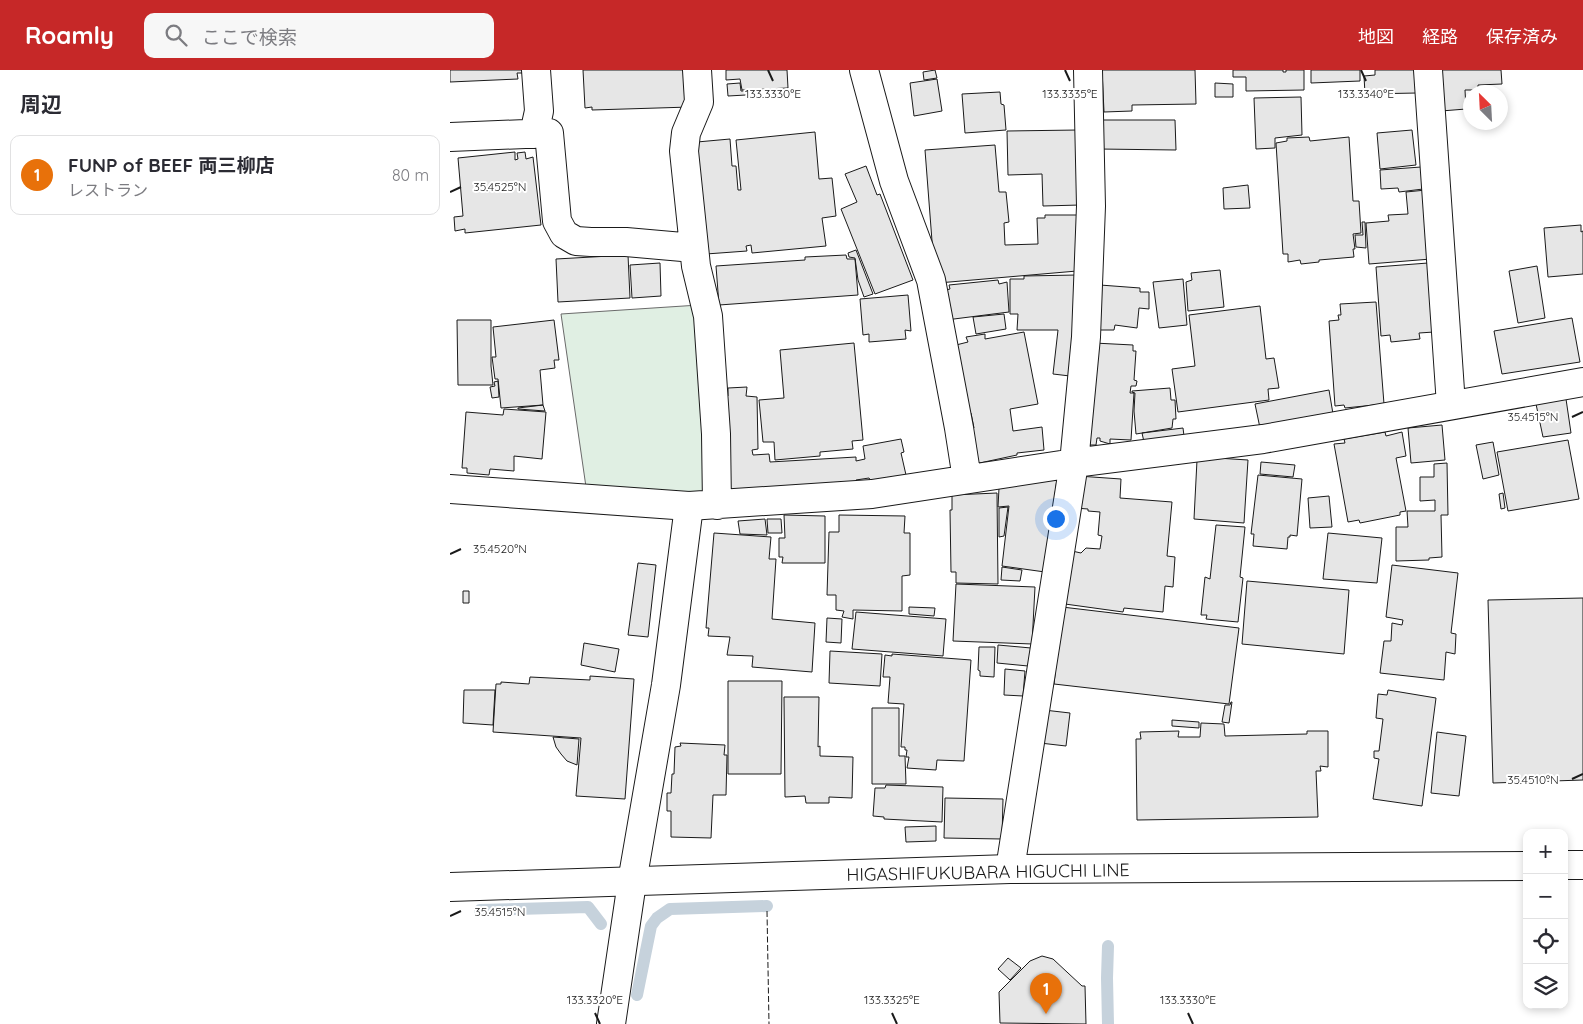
<!DOCTYPE html>
<html lang="ja">
<meta charset="utf-8">
<style>
:root{--surface:#fff;--page:#f7f7f7;--text:#2b2b33;--muted:#7c7c81;--line:#e1e1e2;--accent:#c62828}
body{margin:0;font-family:Quicksand,"Noto Sans JP",sans-serif;background:var(--page);color:var(--text)}
.controls{position:absolute;right:15px;bottom:15px;display:grid;overflow:hidden;border-radius:10px;box-shadow:0 2px 8px #0003}
.controls button{width:45px;height:45px;display:grid;place-items:center;padding:0;border:0;border-bottom:1px solid var(--line);background:var(--surface);color:var(--text);font:25px sans-serif}
.compass{position:absolute;left:1013px;top:15px;width:45px;height:45px;border-radius:50%;background:var(--surface);box-shadow:0 2px 8px #0003;rotate:336deg}
.you{position:absolute;left:605px;top:448px;width:18px;height:18px;margin:-12px;border:4px solid #fff;border-radius:50%;background:#1a73e8;box-shadow:0 0 0 8px #1a73e833}
.badge{display:grid;place-items:center;width:32px;height:32px;border-radius:50%;background:var(--accent);color:#fff;font-size:16px;font-weight:700}
.pin{position:absolute;translate:-50% -41px;filter:drop-shadow(0 1px 2px #0008)}
.pin::after{content:'';position:absolute;top:26px;width:18px;height:15px;background:inherit;clip-path:polygon(0 0,100% 0,50% 100%)}
.list{margin:0;padding:0;list-style:none}
h2{display:flex;justify-content:space-between;align-items:center;height:65px;margin:0;padding:0 20px;font-size:21px}
h2 small{font-size:16px;font-weight:400;color:var(--muted)}
.list li{display:grid;grid-template-columns:32px 1fr auto;gap:15px;align-items:center;box-sizing:border-box;height:80px;margin:0 10px 10px;padding:0 10px;border:1px solid var(--line);border-radius:10px}
.list b{display:block;font-size:19px;white-space:nowrap}
.list p{margin:0;font-size:16px;white-space:nowrap;color:var(--muted)}
.list em{font-size:16px;font-style:normal;color:var(--muted)}
.icon{flex:none;width:28px;height:28px;fill:none;stroke:currentColor;stroke-width:2;stroke-linecap:round;stroke-linejoin:round}
.map{position:relative;flex:none;width:1133px;height:954px;overflow:hidden}
header{display:flex;align-items:center;gap:30px;box-sizing:border-box;height:70px;padding:0 25px;background:var(--accent);color:#fff}
header strong{font-size:24px}
nav{display:flex;gap:28px;margin-inline-start:auto;font-size:18px}
.search{width:350px;height:45px;background:var(--page);display:flex;align-items:center;gap:12px;box-sizing:border-box;padding:0 18px;border-radius:10px;color:var(--muted);font-size:19px}
main{display:flex}
aside{flex:1;background:var(--surface)}
.map>svg:first-child{display:block}
.green{fill:#e0efe3;stroke:#6a6a6a}
.lines{fill:none;stroke-linecap:round;stroke-linejoin:round}
.stream{stroke:#c6d2dc;stroke-width:12}
.building{fill:#e6e6e6;stroke:#1a1a1a}
.minor-casing{stroke:#1a1a1a;stroke-width:30}
.major-casing{stroke:#1a1a1a;stroke-width:30}
.minor{stroke:#fff;stroke-width:28}
.major{stroke:#fff;stroke-width:28}
.fence{stroke:#1a1a1a;stroke-width:1;stroke-dasharray:6 2.5;stroke-linecap:butt}
.ticks{fill:none;stroke:#1a1a1a;stroke-width:2}
.labels{text-anchor:middle;dominant-baseline:central;stroke-width:4;stroke-linejoin:round;paint-order:stroke}
.street-label{font-size:18px;fill:#1a1a1a;stroke:#fff}
.ticks-label{font-size:12px;text-anchor:middle;fill:#1a1a1a;stroke:#fff;stroke-width:4;stroke-linejoin:round;paint-order:stroke}
</style>
<header>
<strong>Roamly</strong>
<div class="search"><svg class="icon" aria-label="search" viewBox="0 0 24 24"><circle cx="10" cy="10" r="6"/><path d="M15 15l6 6"/></svg>ここで検索</div>
<nav><a>地図</a><a>経路</a><a>保存済み</a></nav>
</header>
<main>
<aside>
<h2>周辺<small></small></h2>
<ul class="list">
<li><span class="badge" style="background:#e8710a">1</span><div><b>FUNP of BEEF 両三柳店</b><p>レストラン</p></div><em>80 m</em></li>
</ul>
</aside>
<div class="map">
<svg width="1133" height="954" viewBox="0 0 1133 954">
<rect width="100%" height="100%" fill="#fff"/>
<path class="green" d="M 249,235 L 256,427 L 136,417 L 111,244 Z"/>
<g class="lines">
<path class="stream" d="M 30,840 L 138,837 L 151,854
M 187,925 L 201,856 L 207,848 L 220,839 L 317,836
M 658,954 L 657,908 L 658,876"/>
</g>
<path class="building" d="M 0,0 L 74,0 L 74,3 L 67,3 L 68,9 L 0,12 Z
M 133,0 L 239,0 L 240,37 L 142,40 L 142,37 L 135,38 Z
M 276,0 L 337,0 L 338,18 L 292,20 L 290,9 L 276,10 Z
M 485,0 L 487,8 L 474,10 L 473,2 Z
M 652,0 L 745,0 L 746,34 L 682,35 L 682,41 L 654,42 Z
M 783,0 L 833,0 L 833,2 L 836,2 L 836,0 L 854,0 L 854,20 L 796,21 L 796,7 L 783,7 Z
M 861,0 L 910,0 L 910,11 L 861,13 Z
M 925,0 L 967,0 L 967,23 L 915,24 L 914,6 L 925,5 Z
M 987,0 L 1051,0 L 1052,14 L 1028,15 L 1028,20 L 1015,20 L 1016,39 L 991,41 Z
M 487,9 L 492,41 L 464,46 L 460,13 Z
M 290,13 L 291,21 L 295,21 L 296,25 L 278,26 L 277,14 Z
M 765,13 L 783,14 L 783,27 L 765,27 Z
M 550,22 L 551,34 L 554,35 L 556,60 L 515,63 L 512,24 Z
M 851,27 L 852,65 L 825,68 L 825,78 L 806,79 L 804,28 Z
M 649,50 L 725,50 L 726,80 L 649,79 Z
M 628,60 L 630,135 L 593,136 L 592,104 L 558,105 L 557,61 Z
M 962,60 L 966,95 L 930,99 L 927,63 Z
M 365,62 L 369,109 L 382,108 L 386,146 L 372,148 L 376,176 L 302,183 L 301,175 L 296,176 L 297,181 L 256,184 L 247,72 L 280,69 L 282,96 L 286,96 L 288,120 L 291,120 L 286,70 Z
M 859,67 L 860,71 L 899,67 L 903,131 L 909,131 L 911,163 L 903,164 L 905,179 L 903,179 L 904,187 L 869,190 L 869,192 L 851,194 L 850,190 L 838,192 L 838,184 L 833,184 L 826,73 L 837,71 L 837,68 Z
M 545,75 L 549,122 L 556,122 L 559,152 L 554,153 L 555,175 L 588,174 L 587,148 L 595,148 L 595,145 L 628,145 L 627,201 L 488,213 L 483,184 L 475,80 Z
M 65,82 L 65,90 L 68,89 L 67,83 L 75,82 L 76,89 L 83,87 L 91,155 L 15,163 L 15,159 L 5,161 L 4,147 L 13,146 L 8,88 Z
M 416,96 L 427,125 L 430,124 L 463,210 L 425,224 L 391,139 L 407,132 L 395,104 Z
M 971,97 L 973,119 L 949,122 L 948,118 L 931,119 L 930,100 Z
M 798,115 L 800,138 L 774,139 L 773,118 Z
M 976,120 L 981,189 L 919,194 L 916,153 L 939,151 L 938,145 L 958,144 L 956,122 Z
M 912,152 L 915,152 L 916,178 L 906,177 L 905,165 L 913,165 Z
M 1131,155 L 1131,162 L 1133,161 L 1133,204 L 1098,207 L 1094,158 Z
M 406,180 L 423,224 L 414,227 L 408,210 L 405,188 L 399,187 L 398,183 Z
M 178,185 L 180,228 L 108,232 L 106,189 Z
M 396,185 L 397,189 L 405,189 L 408,225 L 269,235 L 266,196 L 355,190 L 355,187 Z
M 210,193 L 211,226 L 182,228 L 180,195 Z
M 978,193 L 984,262 L 969,263 L 970,269 L 941,272 L 940,265 L 931,266 L 926,197 Z
M 1087,196 L 1095,248 L 1068,253 L 1059,201 Z
M 770,200 L 774,237 L 738,241 L 736,212 L 742,210 L 741,203 Z
M 627,205 L 620,306 L 603,304 L 608,260 L 567,260 L 568,244 L 560,244 L 560,209 L 574,209 L 574,206 Z
M 733,209 L 737,255 L 709,258 L 703,212 Z
M 548,210 L 549,214 L 557,212 L 559,242 L 496,250 L 492,221 L 500,219 L 499,215 Z
M 650,215 L 690,218 L 690,222 L 699,222 L 699,239 L 689,238 L 687,258 L 665,255 L 664,260 L 646,260 Z
M 458,225 L 461,261 L 455,260 L 456,269 L 419,272 L 419,264 L 413,265 L 410,229 Z
M 926,232 L 934,334 L 895,338 L 894,335 L 885,336 L 879,251 L 889,250 L 888,245 L 891,245 L 890,234 Z
M 810,236 L 816,289 L 824,288 L 829,318 L 818,319 L 819,330 L 728,342 L 722,299 L 745,296 L 739,245 Z
M 554,244 L 556,259 L 526,264 L 523,247 Z
M 1122,248 L 1130,292 L 1052,304 L 1044,261 Z
M 7,250 L 41,250 L 41,296 L 43,315 L 8,315 Z
M 104,250 L 109,290 L 104,290 L 105,298 L 90,300 L 93,335 L 51,338 L 48,309 L 45,309 L 42,287 L 46,287 L 43,257 Z
M 574,262 L 588,334 L 560,339 L 563,361 L 592,357 L 594,380 L 567,383 L 567,385 L 525,394 L 519,359 L 524,358 L 521,343 L 516,343 L 506,275 L 518,272 L 516,267 L 535,264 L 535,269 Z
M 404,273 L 413,370 L 402,371 L 403,379 L 370,382 L 370,386 L 325,390 L 324,372 L 313,372 L 309,330 L 334,328 L 330,280 Z
M 644,273 L 683,275 L 683,281 L 686,281 L 684,310 L 687,311 L 686,316 L 681,316 L 680,323 L 684,323 L 681,370 L 660,369 L 660,374 L 650,371 L 650,368 L 647,368 L 646,375 L 634,375 Z
M 48,311 L 49,327 L 42,328 L 40,317 L 45,316 L 44,312 Z
M 297,317 L 296,326 L 307,327 L 308,379 L 302,380 L 303,385 L 319,384 L 320,392 L 406,387 L 406,391 L 415,389 L 413,376 L 451,369 L 454,382 L 451,383 L 456,405 L 421,411 L 419,408 L 406,410 L 407,414 L 278,420 L 274,326 L 278,326 L 278,318 Z
M 720,318 L 721,330 L 725,330 L 726,349 L 723,349 L 722,358 L 686,364 L 684,341 L 685,323 L 682,322 L 682,321 Z
M 879,320 L 883,344 L 810,358 L 805,334 Z
M 1116,329 L 1121,363 L 1093,367 L 1086,334 Z
M 93,335 L 95,341 L 68,339 L 68,338 Z
M 54,339 L 96,342 L 92,389 L 64,386 L 64,401 L 40,399 L 39,405 L 17,403 L 17,398 L 12,398 L 16,342 L 53,345 Z
M 992,355 L 995,390 L 961,393 L 958,358 Z
M 733,358 L 734,366 L 694,372 L 692,363 Z
M 935,362 L 936,366 L 952,362 L 956,386 L 946,388 L 956,441 L 950,442 L 950,445 L 910,453 L 909,450 L 898,452 L 884,374 L 895,373 L 894,369 Z
M 1118,370 L 1129,429 L 1058,441 L 1047,382 Z
M 1043,372 L 1049,405 L 1033,409 L 1026,375 Z
M 751,387 L 798,390 L 794,453 L 744,449 L 747,390 Z
M 811,392 L 845,395 L 843,407 L 810,404 Z
M 997,393 L 998,445 L 991,445 L 992,487 L 979,488 L 979,490 L 946,491 L 946,457 L 958,457 L 957,441 L 985,441 L 985,430 L 970,431 L 970,407 L 984,407 L 984,394 Z
M 808,405 L 852,409 L 847,466 L 840,465 L 840,467 L 838,467 L 837,479 L 803,476 L 804,464 L 801,464 Z
M 628,406 L 671,409 L 670,428 L 722,432 L 717,486 L 725,487 L 723,517 L 715,516 L 713,542 L 674,538 L 673,542 L 615,534 L 622,481 L 631,483 L 636,478 L 650,479 L 652,466 L 648,465 L 650,442 L 638,441 L 638,439 L 625,438 Z
M 607,409 L 595,502 L 552,496 L 559,436 L 548,437 L 549,418 Z
M 547,423 L 548,514 L 506,513 L 506,502 L 501,502 L 500,440 L 502,440 L 502,425 Z
M 1053,423 L 1055,438 L 1051,439 L 1049,424 Z
M 879,426 L 882,457 L 860,458 L 858,428 Z
M 558,437 L 554,466 L 549,467 L 549,438 Z
M 334,445 L 375,446 L 375,493 L 332,493 L 333,487 L 329,487 L 329,468 L 335,468 Z
M 389,445 L 455,446 L 454,463 L 460,463 L 460,505 L 452,506 L 452,541 L 403,540 L 403,549 L 392,547 L 394,541 L 386,540 L 386,525 L 377,525 L 379,462 L 389,462 Z
M 315,449 L 317,465 L 290,464 L 288,451 Z
M 317,449 L 331,449 L 332,463 L 318,463 Z
M 766,455 L 795,457 L 790,507 L 793,508 L 788,552 L 756,549 L 757,545 L 751,545 L 755,507 L 760,509 Z
M 264,463 L 321,467 L 319,489 L 326,489 L 322,549 L 365,553 L 362,602 L 302,597 L 303,586 L 277,585 L 280,567 L 258,566 L 259,558 L 256,558 Z
M 878,463 L 932,468 L 927,513 L 873,509 Z
M 188,493 L 206,495 L 198,567 L 178,565 Z
M 942,495 L 1008,503 L 1001,563 L 1006,564 L 1005,584 L 996,582 L 994,610 L 930,603 L 934,571 L 941,571 L 942,553 L 952,555 L 953,550 L 936,547 Z
M 552,497 L 572,500 L 570,511 L 551,510 Z
M 797,511 L 899,520 L 894,584 L 792,574 Z
M 506,514 L 585,517 L 582,574 L 503,571 Z
M 13,521 L 19,521 L 19,533 L 13,533 Z
M 1133,528 L 1133,710 L 1043,713 L 1038,530 Z
M 459,537 L 485,538 L 484,546 L 459,544 Z
M 612,537 L 789,558 L 779,634 L 604,614 Z
M 406,542 L 496,549 L 493,586 L 402,579 Z
M 377,548 L 392,549 L 391,573 L 376,572 Z
M 134,573 L 169,579 L 165,602 L 131,595 Z
M 548,575 L 581,578 L 578,596 L 547,593 Z
M 529,577 L 545,577 L 544,607 L 530,606 L 530,601 L 528,600 Z
M 380,581 L 432,584 L 430,616 L 379,613 Z
M 442,584 L 521,590 L 514,691 L 487,690 L 486,700 L 457,698 L 459,687 L 456,687 L 457,680 L 455,680 L 455,677 L 451,677 L 454,634 L 438,633 L 440,607 L 433,607 L 435,585 L 442,586 Z
M 555,599 L 575,601 L 573,626 L 554,625 Z
M 140,606 L 184,609 L 175,729 L 126,726 L 131,668 L 43,662 L 46,614 L 51,614 L 51,612 L 79,614 L 80,607 L 140,610 Z
M 278,611 L 332,611 L 331,704 L 278,704 Z
M 14,620 L 45,620 L 43,655 L 13,653 Z
M 938,620 L 986,628 L 972,736 L 923,729 L 929,689 L 924,688 L 924,681 L 929,681 L 933,649 L 926,648 L 928,624 L 937,625 Z
M 334,627 L 369,627 L 368,677 L 370,676 L 370,686 L 403,687 L 402,728 L 379,727 L 379,733 L 356,733 L 355,726 L 335,727 Z
M 781,632 L 782,632 L 779,653 L 772,652 L 775,635 L 780,635 Z
M 422,638 L 449,638 L 449,686 L 455,686 L 456,714 L 422,714 Z
M 594,640 L 620,643 L 616,676 L 590,673 Z
M 722,650 L 749,652 L 749,658 L 722,656 Z
M 751,653 L 774,654 L 775,666 L 857,664 L 857,661 L 878,661 L 878,697 L 870,696 L 871,701 L 866,701 L 868,747 L 687,750 L 686,669 L 691,669 L 690,662 L 729,661 L 728,667 L 750,667 Z
M 987,662 L 1016,666 L 1009,726 L 981,723 Z
M 103,667 L 129,669 L 127,695 L 117,691 L 111,684 L 106,677 Z
M 230,673 L 275,675 L 274,685 L 277,685 L 276,725 L 263,725 L 261,768 L 221,767 L 221,741 L 217,741 L 217,723 L 221,723 L 222,704 L 224,704 L 225,677 L 231,676 Z
M 436,715 L 493,717 L 492,752 L 434,749 L 434,747 L 423,746 L 425,718 L 435,718 Z
M 495,728 L 553,729 L 552,769 L 494,768 Z
M 486,756 L 486,771 L 456,772 L 455,757 Z
M 592,886 L 603,889 L 632,916 L 635,916 L 636,954 L 550,953 L 549,922 L 580,891 Z
M 558,888 L 571,898 L 560,910 L 548,899 Z"/>
<g class="lines">
<defs>
<path id="minor" d="M 247,0 L 249,32 L 236,63 L 234,81 L 246,196 L 258,246 L 266,364 L 267,435
M 414,0 L 444,111 L 481,210 L 509,358 L 517,409
M 978,0 L 1001,335
M 84,64 L 89,41 L 86,0
M 0,67 L 99,63 L 107,151 L 114,164 L 126,171 L 141,172 L 176,172 L 244,178
M 0,419 L 239,436 L 422,424 L 624,393 L 813,369 L 1133,312
M 560,799 L 624,393 L 636,267 L 641,136 L 638,0
M 161,954 L 182,812 L 216,615 L 239,436"/>
<path id="major" d="M 1114,795 L 1133,795
M 0,817 L 560,799 L 1077,796"/>
</defs>
<use href="#minor" class="minor-casing"/>
<use href="#major" class="major-casing"/>
<use href="#minor" class="minor"/>
<use href="#major" class="major"/>
<path class="fence" d="M 317,841 L 319,954"/>
</g>
<path class="ticks" d="M 318,0 L 323,11M 615,0 L 620,11M 911,0 L 916,11M 0,122 L 11,117M 1122,347 L 1133,342M 0,484 L 11,479M 1122,709 L 1133,704M 0,846 L 11,841M 145,943 L 150,954M 442,943 L 447,954M 738,943 L 743,954"/>
<g class="labels">
<g class="street-label">
<text transform="translate(538 802) rotate(-1)">HIGASHIFUKUBARA HIGUCHI LINE</text>
</g>
</g>
<g class="ticks-label">
<text x="323" y="28">133.3330°E</text>
<text x="620" y="28">133.3335°E</text>
<text x="916" y="28">133.3340°E</text>
<text x="50" y="121">35.4525°N</text>
<text x="1083" y="351">35.4515°N</text>
<text x="50" y="483">35.4520°N</text>
<text x="1083" y="714">35.4510°N</text>
<text x="50" y="846">35.4515°N</text>
<text x="145" y="934">133.3320°E</text>
<text x="442" y="934">133.3325°E</text>
<text x="738" y="934">133.3330°E</text>
</g>
</svg>
<div class="controls">
<button>+</button>
<button>−</button>
<button><svg class="icon" aria-label="locate" viewBox="0 0 24 24"><circle cx="12" cy="12" r="6"/><path d="M12 2v4M12 18v4M2 12h4M18 12h4"/></svg></button>
<button><svg class="icon" aria-label="layers" viewBox="0 0 24 24"><path d="M12 4l9 5-9 5-9-5zM3 14l9 5 9-5"/></svg></button>
</div>
<svg class="compass" viewBox="-18 -18 36 36"><path d="M0-13l5 13h-10z" fill="#e53935"/><path d="M0 13l5-13h-10z" fill="#7c7c81"/></svg>
<div class="you"></div>
<div class="pin badge" style="left:596px;top:944px;background:#e8710a">1</div>
</div>
</main>
